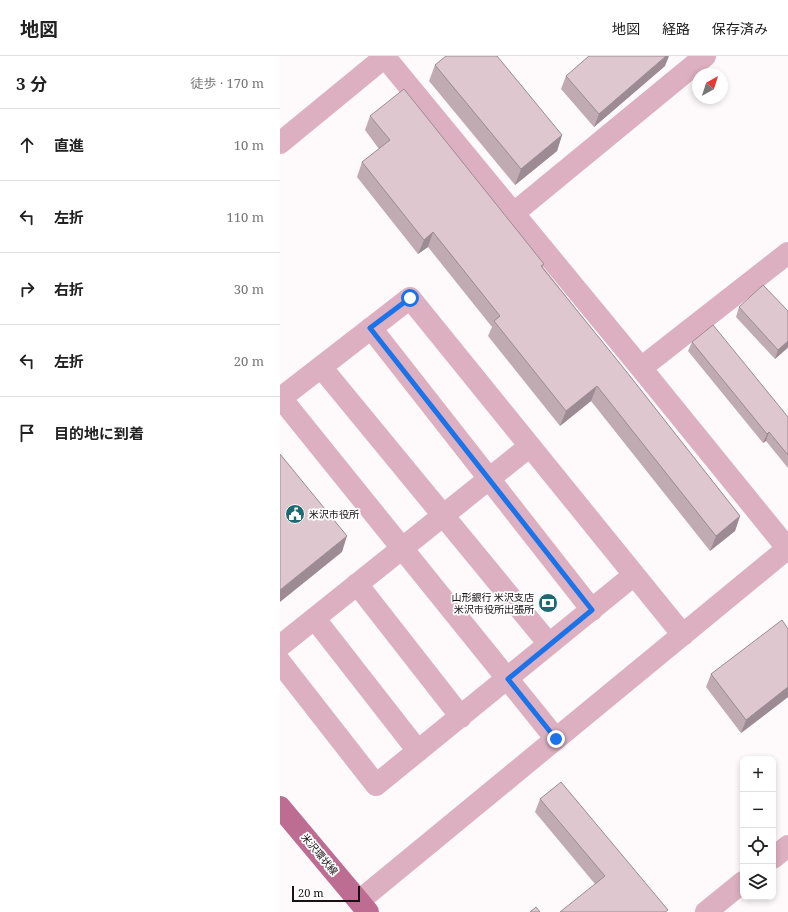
<!DOCTYPE html>
<html lang="ja">
<meta charset="utf-8">
<style>
:root{--surface:#fff;--page:#f2f2f2;--text:#222;--muted:#767676;--line:#e0e0e0}
body{margin:0;font-family:"Noto Serif","Noto Sans JP",serif;background:var(--page);color:var(--text)}
.controls{position:absolute;right:12px;bottom:12px;display:grid;overflow:hidden;border-radius:8px;box-shadow:0 2px 6px #0003}
.controls button{width:36px;height:36px;display:grid;place-items:center;padding:0;border:0;border-bottom:1px solid var(--line);background:var(--surface);color:var(--text);font:20px sans-serif}
.compass{position:absolute;left:412px;top:12px;width:36px;height:36px;border-radius:50%;background:var(--surface);box-shadow:0 2px 6px #0003;rotate:39deg}
.scale{position:absolute;left:12px;bottom:10px;width:68px;box-sizing:border-box;padding-left:4px;border:2px solid #191014;border-top:0;font-size:11px;line-height:14px;white-space:nowrap;color:#191014;-webkit-text-stroke:3px #fff;paint-order:stroke}
.stop{position:absolute;width:12px;height:12px;margin:-9px;border:3px solid #1a73e8;border-radius:50%;background:#fff}
.stop.end{background:#1a73e8;border-color:#fff;box-shadow:0 1px 4px #0008}
.list{margin:0;padding:0;list-style:none}
h2{display:flex;justify-content:space-between;align-items:center;height:52px;margin:0;padding:0 16px;font-size:17px}
h2 small{font-size:13px;font-weight:400;color:var(--muted)}
.list li{display:grid;grid-template-columns:26px 1fr auto;gap:12px;align-items:center;box-sizing:border-box;height:72px;padding:0 16px;border-top:1px solid var(--line)}
.list b{display:block;font-size:15px;white-space:nowrap}
.list em{font-size:13px;font-style:normal;color:var(--muted)}
.icon{flex:none;width:22px;height:22px;fill:none;stroke:currentColor;stroke-width:2;stroke-linecap:round;stroke-linejoin:round}
.map{position:relative;flex:none;width:508px;height:856px;overflow:hidden}
header{display:flex;align-items:center;gap:24px;box-sizing:border-box;height:56px;padding:0 20px;background:var(--surface);border-bottom:1px solid var(--line)}
header strong{font-size:19px}
nav{display:flex;gap:22px;margin-inline-start:auto;font-size:14px}
main{display:flex}
aside{flex:1;background:var(--surface)}
.map>svg:first-child{display:block}
.lines{fill:none;stroke-linecap:round;stroke-linejoin:round}
.minor{stroke:#dcafc1;stroke-width:22}
.major{stroke:#bd6d91;stroke-width:22}
.wall{fill:#c0abb3}
.shaded-wall{fill:#9c8b92}
.building{fill:#dfc7d0;stroke:#9c8b92}
.route{stroke:#1a73e8;stroke-width:5}
.labels{text-anchor:middle;dominant-baseline:central;stroke-width:3.5;stroke-linejoin:round;paint-order:stroke}
.poi-label{font-size:10px;fill:#191014;stroke:#fff;text-anchor:start}
.street-label{font-size:10px;fill:#191014;stroke:#fff}
</style>
<header>
<strong>地図</strong>
<nav><a>地図</a><a>経路</a><a>保存済み</a></nav>
</header>
<main>
<aside>
<h2>3 分<small>徒歩 · 170 m</small></h2>
<ul class="list">
<li><svg class="icon" aria-label="ahead" viewBox="0 0 24 24"><path d="M12 20V5M6 11l6-6 6 6"/></svg><div><b>直進</b></div><em>10 m</em></li>
<li><svg class="icon" aria-label="left" viewBox="0 0 24 24"><path d="M17 20v-9H6M10 6l-5 5 5 5"/></svg><div><b>左折</b></div><em>110 m</em></li>
<li><svg class="icon" aria-label="right" viewBox="0 0 24 24"><path d="M7 20v-9h11M14 6l5 5-5 5"/></svg><div><b>右折</b></div><em>30 m</em></li>
<li><svg class="icon" aria-label="left" viewBox="0 0 24 24"><path d="M17 20v-9H6M10 6l-5 5 5 5"/></svg><div><b>左折</b></div><em>20 m</em></li>
<li><svg class="icon" aria-label="arrive" viewBox="0 0 24 24"><path d="M6 21V4h12l-3 4 3 4H6"/></svg><div><b>目的地に到着</b></div></li>
</ul>
</aside>
<div class="map">
<svg width="508" height="856" viewBox="0 0 508 856">
<rect width="100%" height="100%" fill="#fef9fb"/>
<g class="lines">
<path class="minor" d="M 104,0 L 361,312 L 508,493
M 0,87 L 106,0
M 234,157 L 425,0
M 91,272 L 312,554
M 41,311 L 269,588
M 361,312 L 508,197
M 0,341 L 276,683
M 1,342 L 130,242 L 403,579
M 77,528 L 181,661
M 35,563 L 138,695
M 0,590 L 250,390
M 0,606 L 96,729 L 354,519
M 493,802 L 508,790
M 79,845 L 508,492
M 426,856 L 463,826"/>
<path class="major" d="M 0,751 L 88,856"/>
</g>
<path class="wall" d="M 155,9 L 282,79 L 277,95 L 235,129 L 149,25 Z
M 385,10 L 314,71 L 281,33 L 286,20 Z
M 90,60 L 264,208 L 263,211 L 460,460 L 455,475 L 430,495 L 311,345 L 280,370 L 208,280 L 212,271 L 148,191 L 138,198 L 77,121 L 82,106 L 99,93 L 85,74 Z
M 459,251 L 508,255 L 508,292 L 495,303 L 456,261 Z
M 412,286 L 508,361 L 508,412 L 486,385 L 483,387 L 408,295 Z
M 508,573 L 508,641 L 461,677 L 426,631 L 431,618 Z
M 260,743 L 388,854 L 315,828 L 255,756 Z"/>
<path class="shaded-wall" d="M 386,0 L 389,0 L 385,10 L 314,71 L 319,58 Z
M 282,79 L 277,95 L 235,129 L 241,113 Z
M 153,176 L 148,191 L 138,198 L 144,184 Z
M 508,285 L 508,291 L 495,303 L 498,294 Z
M 317,330 L 311,345 L 280,370 L 286,355 Z
M 489,376 L 486,385 L 483,387 L 487,378 Z
M 460,460 L 455,475 L 430,495 L 436,480 Z
M 67,480 L 62,496 L 0,546 L 0,534 Z
M 508,631 L 508,641 L 461,677 L 466,664 Z"/>
<path class="building" d="M 166,0 L 217,0 L 282,79 L 241,113 L 155,9 Z
M 309,0 L 386,0 L 319,58 L 286,20 Z
M 124,33 L 264,208 L 261,210 L 342,310 L 460,460 L 436,480 L 317,330 L 286,355 L 214,265 L 220,260 L 153,176 L 144,184 L 82,106 L 110,84 L 90,60 Z
M 483,229 L 508,255 L 508,285 L 498,294 L 459,251 Z
M 433,269 L 508,361 L 508,399 L 489,376 L 487,378 L 412,286 Z
M 0,398 L 67,480 L 0,534 Z
M 502,564 L 508,573 L 508,631 L 466,664 L 431,618 Z
M 281,726 L 388,854 L 385,856 L 280,856 L 325,820 L 260,743 Z
M 256,851 L 260,856 L 250,856 Z"/>
<g class="lines">
<path class="route" d="M 130,242 L 90,272 L 312,554 L 228,623 L 276,683"/>
</g>
<defs>
<symbol id="civic-disc" viewBox="-11 -11 22 22"><circle r="9.5" fill="#1d6871" stroke="#fff"/><path d="M-.6-6.5H3V-4.5H.6V-3L4-1V1h2V6H-6V1h2V-1L-.6-3ZM-1.2 2.5V6h2.4V2.5Z" fill="#fff"/></symbol>
<symbol id="bank-disc" viewBox="-11 -11 22 22"><circle r="9.5" fill="#1d6871" stroke="#fff"/><path d="M-6-4H6V4H-6ZM0-2.3a2.3 2.3 0 1 0 0 4.6a2.3 2.3 0 1 0 0-4.6Z" fill="#fff"/></symbol>
</defs>
<g fill-rule="evenodd">
<use href="#civic-disc" x="4" y="447" width="22" height="22"/>
<use href="#bank-disc" x="257" y="536" width="22" height="22"/>
</g>
<g class="labels">
<g class="poi-label">
<text x="29" y="458">米沢市役所</text>
<text x="254" y="541" text-anchor="end">山形銀行 米沢支店<tspan x="254" dy="12">米沢市役所出張所</tspan></text>
</g>
<g class="street-label">
<text transform="translate(40 798) rotate(50)">米沢環状線</text>
</g>
</g>
</svg>
<div class="controls">
<button>+</button>
<button>−</button>
<button><svg class="icon" aria-label="locate" viewBox="0 0 24 24"><circle cx="12" cy="12" r="6"/><path d="M12 2v4M12 18v4M2 12h4M18 12h4"/></svg></button>
<button><svg class="icon" aria-label="layers" viewBox="0 0 24 24"><path d="M12 4l9 5-9 5-9-5zM3 14l9 5 9-5"/></svg></button>
</div>
<svg class="compass" viewBox="-18 -18 36 36"><path d="M0-13l5 13h-10z" fill="#e53935"/><path d="M0 13l5-13h-10z" fill="#767676"/></svg>
<div class="scale">20 m</div>
<div class="stop" style="left:130px;top:242px"></div>
<div class="stop end" style="left:276px;top:683px"></div>
</div>
</main>
